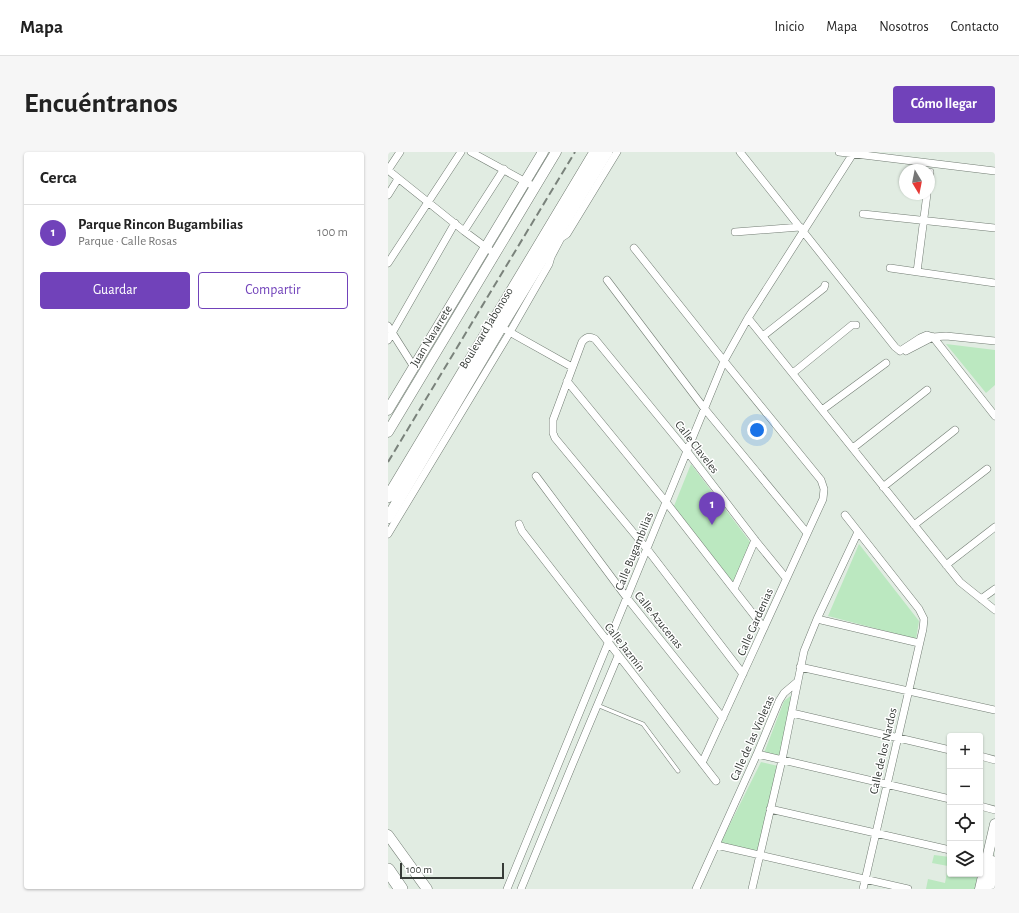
<!DOCTYPE html>
<html lang="es">
<meta charset="utf-8">
<style>
:root{--surface:#fff;--page:#f6f6f6;--text:#222;--muted:#767676;--line:#e0e0e0;--accent:#7142ba}
body{margin:0;font-family:"Alegreya Sans",sans-serif;background:var(--page);color:var(--text)}
.controls{position:absolute;right:12px;bottom:12px;display:grid;overflow:hidden;border-radius:4px;box-shadow:0 1px 3px #0004}
.controls button{width:36px;height:36px;display:grid;place-items:center;padding:0;border:0;border-bottom:1px solid var(--line);background:var(--surface);color:var(--text);font:20px sans-serif}
.compass{position:absolute;left:511px;top:12px;width:36px;height:36px;border-radius:50%;background:var(--surface);box-shadow:0 1px 3px #0004;rotate:170deg}
.scale{position:absolute;left:12px;bottom:10px;width:104px;box-sizing:border-box;padding-left:4px;border:2px solid #363b37;border-top:0;font-size:11px;line-height:14px;white-space:nowrap;color:#363b37;-webkit-text-stroke:3px #fff;paint-order:stroke}
.you{position:absolute;left:369px;top:278px;width:14px;height:14px;margin:-10px;border:3px solid #fff;border-radius:50%;background:#1a73e8;box-shadow:0 0 0 6px #1a73e833}
.badge{display:grid;place-items:center;width:26px;height:26px;border-radius:50%;background:var(--accent);color:#fff;font-size:13px;font-weight:700}
.pin{position:absolute;translate:-50% -33px;filter:drop-shadow(0 1px 2px #0008)}
.pin::after{content:'';position:absolute;top:21px;width:14px;height:12px;background:inherit;clip-path:polygon(0 0,100% 0,50% 100%)}
.list{margin:0;padding:0;list-style:none}
h2{display:flex;justify-content:space-between;align-items:center;height:52px;margin:0;padding:0 16px;font-size:17px}
h2 small{font-size:13px;font-weight:400;color:var(--muted)}
.list li{display:grid;grid-template-columns:26px 1fr auto;gap:12px;align-items:center;box-sizing:border-box;height:56px;padding:0 16px;border-top:1px solid var(--line)}
.list b{display:block;font-size:15px;white-space:nowrap}
.list p{margin:0;font-size:13px;white-space:nowrap;color:var(--muted)}
.list em{font-size:13px;font-style:normal;color:var(--muted)}
.actions{display:flex;gap:8px;padding:12px 16px}
.actions a{flex:1;padding:9px 0;border:1px solid var(--accent);border-radius:4px;text-align:center;font-size:14px;color:var(--accent)}
.actions .main{background:var(--accent);color:#fff}
.icon{flex:none;width:22px;height:22px;fill:none;stroke:currentColor;stroke-width:2;stroke-linecap:round;stroke-linejoin:round}
.map{position:relative;flex:none;width:607px;height:737px;overflow:hidden;border-radius:4px}
header{display:flex;align-items:center;gap:24px;box-sizing:border-box;height:56px;padding:0 20px;background:var(--surface);border-bottom:1px solid var(--line)}
header strong{font-size:19px}
nav{display:flex;gap:22px;margin-inline-start:auto;font-size:14px}
.intro{display:flex;align-items:center;justify-content:space-between;box-sizing:border-box;height:96px;padding:0 24px}
h1{margin:0;font-size:28px}
.button{padding:10px 18px;border-radius:4px;background:var(--accent);color:#fff;font-size:14px;font-weight:700}
main{display:flex;gap:24px;padding:0 24px}
aside{flex:1;background:var(--surface);border-radius:4px;box-shadow:0 1px 3px #0004}
.map>svg:first-child{display:block}
.green{fill:#bbe8c0}
.lines{fill:none;stroke-linecap:round;stroke-linejoin:round}
.lane-casing{stroke:#727c73;stroke-width:4.5}
.street-casing{stroke:#727c73;stroke-width:8}
.secondary-casing{stroke:#727c73;stroke-width:11}
.primary-casing{stroke:#727c73;stroke-width:12}
.highway-casing{stroke:#727c73;stroke-width:14}
.lane{stroke:#fff;stroke-width:3.5}
.street{stroke:#fff;stroke-width:7}
.secondary{stroke:#fff;stroke-width:10}
.primary{stroke:#fff;stroke-width:11}
.highway{stroke:#fff;stroke-width:13}
.rail{stroke:#7a827b;stroke-width:2;stroke-dasharray:8 4;stroke-linecap:butt}
.labels{text-anchor:middle;dominant-baseline:central;stroke-width:3;stroke-linejoin:round;paint-order:stroke}
.street-label{font-size:12px;fill:#363b37;stroke:#fff}
</style>
<header>
<strong>Mapa</strong>
<nav><a>Inicio</a><a>Mapa</a><a>Nosotros</a><a>Contacto</a></nav>
</header>
<div class="intro"><h1>Encuéntranos</h1><a class="button">Cómo llegar</a></div>
<main>
<aside>
<h2>Cerca<small></small></h2>
<ul class="list">
<li><span class="badge">1</span><div><b>Parque Rincon Bugambilias</b><p>Parque · Calle Rosas</p></div><em>100 m</em></li>
</ul>
<div class="actions"><a class="main">Guardar</a><a>Compartir</a></div>
</aside>
<div class="map">
<svg width="607" height="737" viewBox="0 0 607 737">
<rect width="100%" height="100%" fill="#e1ece2"/>
<path class="green" d="M 558,192 L 607,198 L 607,233 L 598,241 Z
M 303,312 L 363,391 L 345,431 L 286,354 Z
M 471,392 L 531,469 L 528,487 L 440,464 Z
M 405,542 L 392,606 L 376,601 L 396,549 Z
M 373,610 L 390,614 L 370,700 L 332,692 Z
M 546,703 L 562,705 L 562,722 L 592,722 L 592,710 L 595,710 L 589,737 L 538,737 L 540,727 L 557,731 L 560,714 L 544,711 Z"/>
<g class="lines">
<defs>
<path id="lane" d="M 209,553 L 255,572 L 290,619"/>
<path id="street" d="M 83,0 L 147,35
M 352,0 L 507,195 L 512,199
M 451,0 L 607,19
M 0,18 L 76,79 L 107,102
M 0,18 L 12,0
M 541,27 L 542,20
M 0,43 L 10,27
M 475,62 L 607,76
M 76,79 L 116,17
M 347,80 L 412,75
M 165,89 L 173,86 L 179,82 L 229,0
M 246,96 L 336,209 L 433,328 L 436,337 L 435,347 L 314,611
M 163,105 L 173,86
M 0,111 L 73,0
M 502,116 L 607,131
M 529,120 L 539,42
M 219,128 L 316,256 L 419,381
M 360,166 L 572,430 L 607,458
M 0,174 L 26,215
M 118,178 L 184,215
M 375,184 L 436,136 L 437,133
M 545,185 L 607,264
M 0,188 L 67,71
M 512,199 L 532,186 L 539,183 L 545,185 L 558,184 L 607,189
M 518,199 L 545,185
M 405,221 L 464,173 L 468,173
M 179,229 L 278,350 L 376,476
M 434,258 L 498,211
M 465,296 L 539,238
M 148,324 L 239,446 L 335,566
M 495,335 L 567,278
M 457,363 L 531,457 L 536,467 L 535,477 L 475,737
M 131,372 L 134,379 L 328,629
M 526,373 L 599,317
M 0,382 L 122,180 L 161,112 L 163,105 L 160,96
M 558,413 L 607,375
M 346,437 L 367,388
M 593,447 L 607,437
M 429,467 L 531,491
M 412,515 L 607,558
M 355,522 L 259,397 L 167,286 L 165,281 L 165,268 L 194,190 C 198,185 201,184 207,187 L 298,298 L 367,388 L 398,426
M 404,561 L 562,598
M 369,602 L 562,647
M 592,604 L 607,608
M 592,654 L 607,658
M 382,657 L 562,698
M 328,693 L 520,737
M 592,705 L 607,708
M 119,737 L 336,209 L 360,166 L 466,0
M 133,737 L 185,611 L 230,504
M 308,737 L 369,602 L 391,549 L 396,541 L 409,530
M 364,737 L 394,608 L 416,499 L 429,467 L 470,380"/>
<path id="secondary" d="M 0,258 L 155,0
M 0,280 L 168,0
M 0,683 L 39,737
M 592,737 L 607,672
M 602,737 L 607,714"/>
<path id="primary" d="M 0,345 L 207,0
M 0,366 L 113,175 L 219,0"/>
<path id="highway" d="M 0,718 L 13,737"/>
</defs>
<use href="#lane" class="lane-casing"/>
<use href="#street" class="street-casing"/>
<use href="#secondary" class="secondary-casing"/>
<use href="#primary" class="primary-casing"/>
<use href="#highway" class="highway-casing"/>
<use href="#lane" class="lane"/>
<use href="#street" class="street"/>
<use href="#secondary" class="secondary"/>
<use href="#primary" class="primary"/>
<use href="#highway" class="highway"/>
<path class="rail" d="M 0,310 L 187,0"/>
</g>
<g class="labels">
<g class="street-label">
<text transform="translate(98 176) rotate(-59)">Boulevard Jabonoso</text>
<text transform="translate(43 184) rotate(-59)">Juan Navarrete</text>
<text transform="translate(309 295) rotate(52)">Calle Claveles</text>
<text transform="translate(246 399) rotate(-68)">Calle Bugambilias</text>
<text transform="translate(271 468) rotate(51)">Calle Azucenas</text>
<text transform="translate(367 470) rotate(-66)">Calle Gardenias</text>
<text transform="translate(237 495) rotate(52)">Calle Jazmín</text>
<text transform="translate(364 586) rotate(-66)">Calle de las Violetas</text>
<text transform="translate(495 599) rotate(-77)">Calle de los Nardos</text>
</g>
</g>
</svg>
<div class="controls">
<button>+</button>
<button>−</button>
<button><svg class="icon" aria-label="locate" viewBox="0 0 24 24"><circle cx="12" cy="12" r="6"/><path d="M12 2v4M12 18v4M2 12h4M18 12h4"/></svg></button>
<button><svg class="icon" aria-label="layers" viewBox="0 0 24 24"><path d="M12 4l9 5-9 5-9-5zM3 14l9 5 9-5"/></svg></button>
</div>
<svg class="compass" viewBox="-18 -18 36 36"><path d="M0-13l5 13h-10z" fill="#e53935"/><path d="M0 13l5-13h-10z" fill="#767676"/></svg>
<div class="scale">100 m</div>
<div class="you"></div>
<div class="pin badge" style="left:324px;top:373px">1</div>
</div>
</main>
